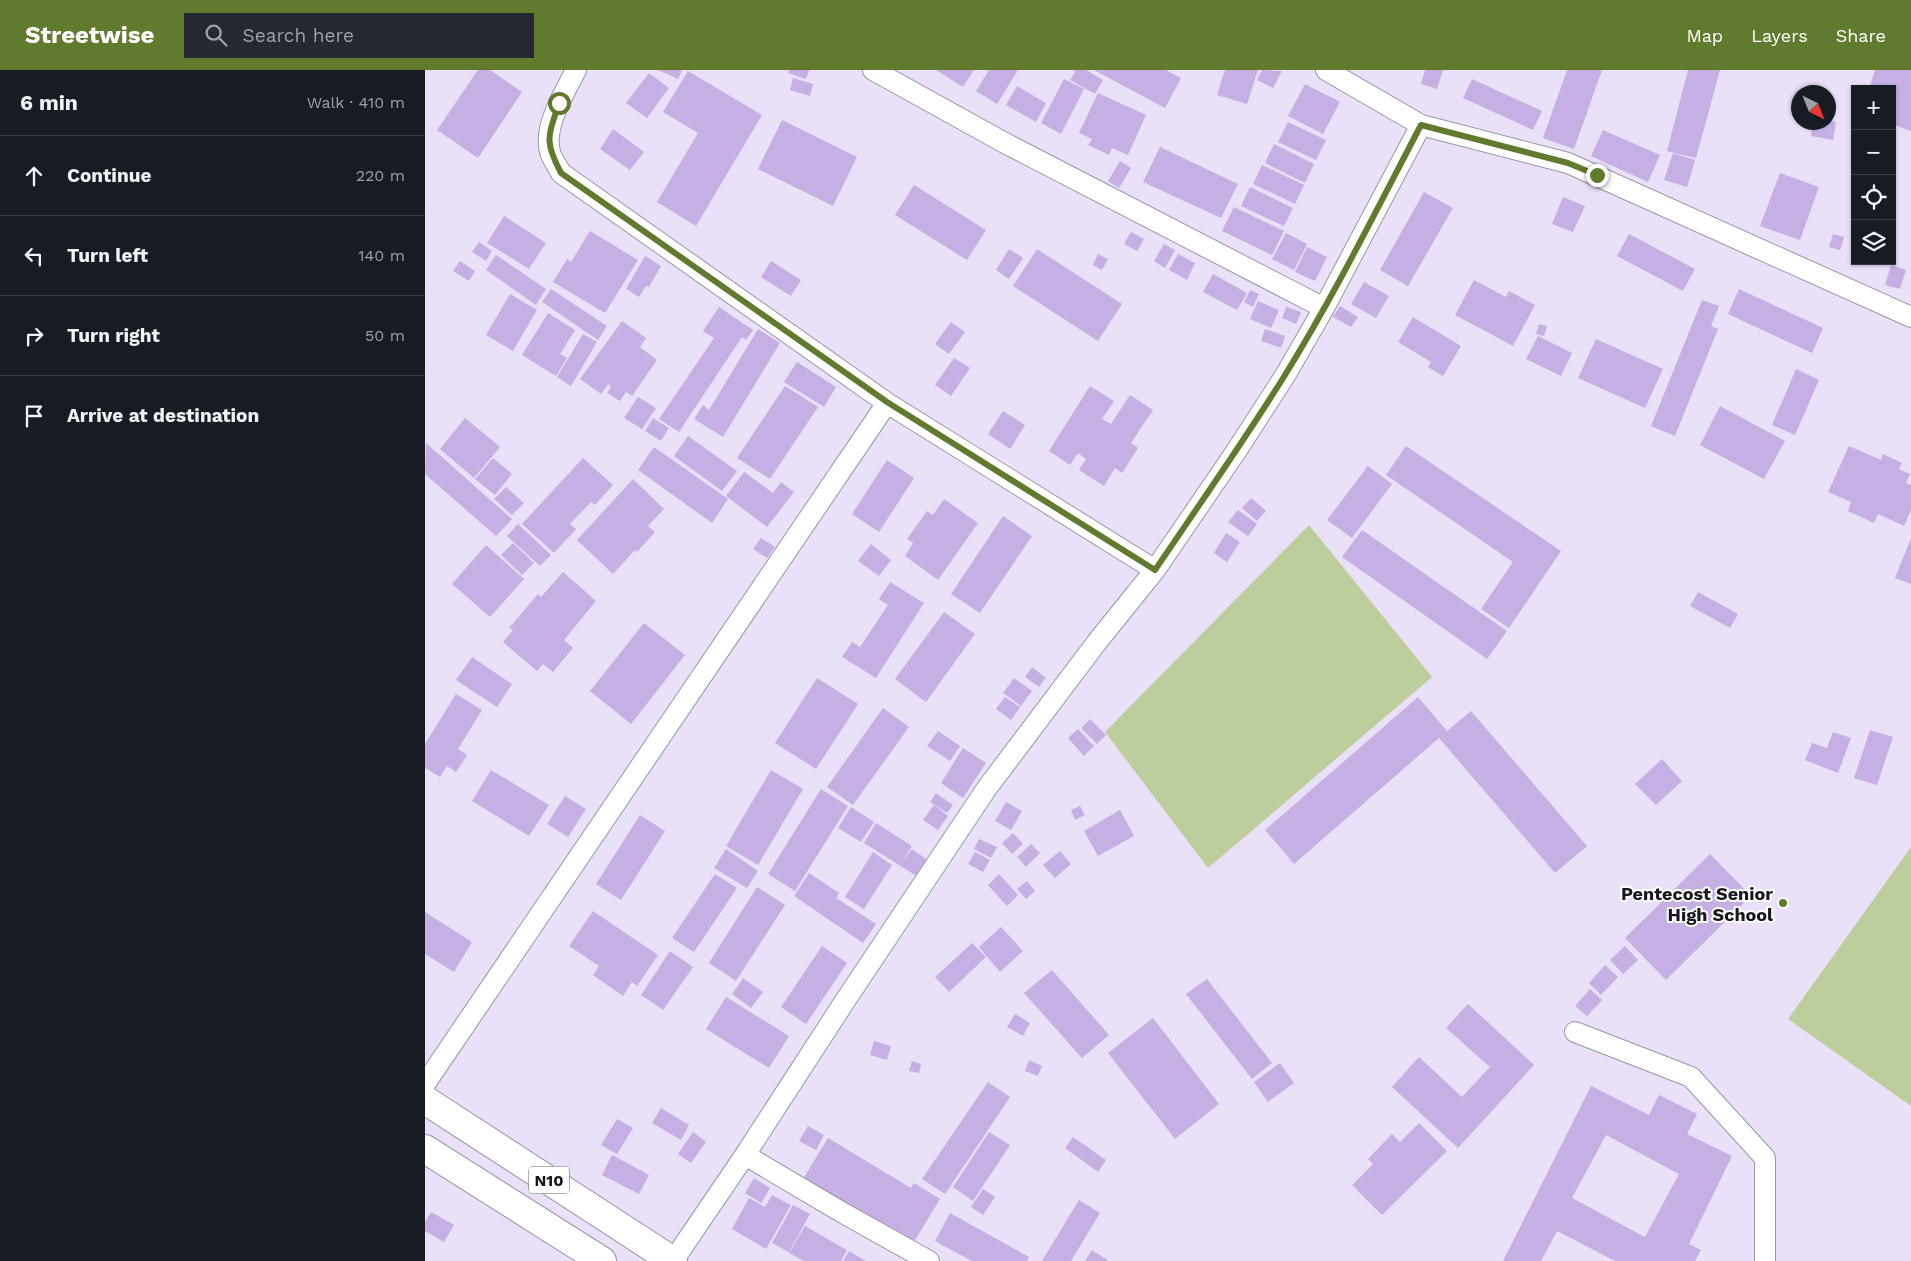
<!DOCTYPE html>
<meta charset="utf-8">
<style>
:root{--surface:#171b24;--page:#242831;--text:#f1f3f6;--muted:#9ea1a6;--line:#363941;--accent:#617b2e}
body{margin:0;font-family:"Work Sans",sans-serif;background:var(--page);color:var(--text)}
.controls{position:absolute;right:15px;top:15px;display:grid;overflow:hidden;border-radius:0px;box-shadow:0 1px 4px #0004}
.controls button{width:45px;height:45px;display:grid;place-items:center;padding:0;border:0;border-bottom:1px solid var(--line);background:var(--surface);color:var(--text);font:25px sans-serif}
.compass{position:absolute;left:1366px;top:15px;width:45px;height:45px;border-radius:50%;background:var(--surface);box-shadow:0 1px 4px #0004;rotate:137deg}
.stop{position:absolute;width:15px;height:15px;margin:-11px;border:4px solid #617b2e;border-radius:50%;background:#fff}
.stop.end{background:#617b2e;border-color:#fff;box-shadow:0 1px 5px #0008}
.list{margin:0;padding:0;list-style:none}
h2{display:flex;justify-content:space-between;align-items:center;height:65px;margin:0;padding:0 20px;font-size:21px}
h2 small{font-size:16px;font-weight:400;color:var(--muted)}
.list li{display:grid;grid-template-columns:32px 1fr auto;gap:15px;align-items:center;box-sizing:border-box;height:80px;padding:0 20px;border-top:1px solid var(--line)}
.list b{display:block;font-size:19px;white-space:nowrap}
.list em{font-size:16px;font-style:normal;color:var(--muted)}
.icon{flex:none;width:28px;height:28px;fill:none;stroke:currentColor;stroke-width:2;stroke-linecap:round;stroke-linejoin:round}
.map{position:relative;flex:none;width:1486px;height:1191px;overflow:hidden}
header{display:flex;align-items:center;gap:30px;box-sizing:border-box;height:70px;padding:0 25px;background:var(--accent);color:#fff}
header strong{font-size:24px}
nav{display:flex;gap:28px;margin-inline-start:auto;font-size:18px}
.search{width:350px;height:45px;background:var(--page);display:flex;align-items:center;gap:12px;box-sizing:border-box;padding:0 18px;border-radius:0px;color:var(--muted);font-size:19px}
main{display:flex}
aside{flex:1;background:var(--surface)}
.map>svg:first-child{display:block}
.green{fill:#bbce9c}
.building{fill:#c5afe3;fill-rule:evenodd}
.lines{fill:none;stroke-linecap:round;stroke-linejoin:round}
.minor-casing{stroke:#9c93a9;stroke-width:22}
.trunk-casing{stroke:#9c93a9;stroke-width:30}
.minor{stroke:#fff;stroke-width:20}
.trunk{stroke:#fff;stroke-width:28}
.route{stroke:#617b2e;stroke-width:6}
.poi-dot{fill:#617b2e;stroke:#fff;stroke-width:2}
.labels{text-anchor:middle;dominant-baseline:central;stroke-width:4;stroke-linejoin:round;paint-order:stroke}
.shield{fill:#fff;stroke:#5f5c62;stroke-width:1}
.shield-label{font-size:16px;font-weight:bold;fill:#1a161e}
.poi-label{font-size:18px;font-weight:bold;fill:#1a161e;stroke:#fff;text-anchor:end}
</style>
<header>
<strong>Streetwise</strong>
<div class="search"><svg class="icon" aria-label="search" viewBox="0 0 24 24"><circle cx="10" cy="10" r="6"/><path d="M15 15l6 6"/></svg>Search here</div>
<nav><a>Map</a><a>Layers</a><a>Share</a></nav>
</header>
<main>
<aside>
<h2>6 min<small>Walk · 410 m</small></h2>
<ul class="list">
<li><svg class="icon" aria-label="ahead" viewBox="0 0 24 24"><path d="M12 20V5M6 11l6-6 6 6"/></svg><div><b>Continue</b></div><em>220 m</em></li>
<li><svg class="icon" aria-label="left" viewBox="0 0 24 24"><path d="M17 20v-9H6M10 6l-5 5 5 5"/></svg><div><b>Turn left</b></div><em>140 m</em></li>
<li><svg class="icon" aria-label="right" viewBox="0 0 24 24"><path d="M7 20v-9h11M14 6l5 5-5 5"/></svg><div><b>Turn right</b></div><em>50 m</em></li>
<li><svg class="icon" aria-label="arrive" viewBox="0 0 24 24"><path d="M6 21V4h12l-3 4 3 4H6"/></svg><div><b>Arrive at destination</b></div></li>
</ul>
</aside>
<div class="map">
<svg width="1486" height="1191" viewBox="0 0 1486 1191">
<rect width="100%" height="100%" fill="#eae0f8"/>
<path class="green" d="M 884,455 L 1007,607 L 783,798 L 680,662 Z
M 1486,777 L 1486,1036 L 1363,949 Z"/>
<path class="building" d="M 53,0 L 65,0 L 97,22 L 53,88 L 12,60 Z
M 233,0 L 257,0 L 253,9 Z
M 364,0 L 384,0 L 381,9 L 363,3 Z
M 511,0 L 549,0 L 538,17 Z
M 564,0 L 593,0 L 572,34 L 551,21 Z
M 651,0 L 661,0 L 678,10 L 670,24 L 645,10 Z
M 669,0 L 741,0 L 756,8 L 740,38 Z
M 800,0 L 833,0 L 822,34 L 792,25 Z
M 837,0 L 857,1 L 848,18 L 832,10 Z
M 1000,0 L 1018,0 L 1012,19 L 996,14 Z
M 1142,0 L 1177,0 L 1149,79 L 1118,68 Z
M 1263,0 L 1295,0 L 1271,88 L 1242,81 Z
M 1450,0 L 1486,0 L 1486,61 L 1467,54 L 1467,19 L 1444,19 Z
M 263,1 L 337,45 L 271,156 L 232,132 L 273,63 L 238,42 Z
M 224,3 L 244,18 L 222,48 L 201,33 Z
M 368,8 L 388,14 L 385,26 L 365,20 Z
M 639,9 L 659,19 L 636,64 L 616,53 Z
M 1047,9 L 1117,41 L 1108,60 L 1038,28 Z
M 880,14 L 915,32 L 898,64 L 863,46 Z
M 592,16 L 621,33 L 611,52 L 581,35 Z
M 673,23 L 721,45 L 703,85 L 687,78 L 684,85 L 663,75 L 667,69 L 654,63 Z
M 357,50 L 432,87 L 408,136 L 333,99 Z
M 1404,50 L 1411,52 L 1408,70 L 1386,66 L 1388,52 L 1404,52 Z
M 863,52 L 901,70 L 891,90 L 853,72 Z
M 188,59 L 219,82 L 205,100 L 175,79 Z
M 1178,60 L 1235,85 L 1223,112 L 1166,86 Z
M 849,74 L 889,94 L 880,113 L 840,93 Z
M 735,77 L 813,114 L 796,148 L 718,112 Z
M 1248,83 L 1270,90 L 1262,117 L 1239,110 Z
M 695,91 L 706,98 L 694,118 L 683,111 Z
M 837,95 L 879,115 L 870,134 L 828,114 Z
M 1355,103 L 1394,117 L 1375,170 L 1335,156 Z
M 489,115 L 561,160 L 542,190 L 470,145 Z
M 825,117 L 868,138 L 859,156 L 816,136 Z
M 999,122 L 1028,138 L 983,216 L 955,200 Z
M 1138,127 L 1160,136 L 1148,162 L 1127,154 Z
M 809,137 L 859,161 L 847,185 L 797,161 Z
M 79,146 L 121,173 L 104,199 L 62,173 Z
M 165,161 L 213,190 L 180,243 L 128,212 L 142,189 L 146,192 Z
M 706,162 L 719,169 L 712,181 L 699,174 Z
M 861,163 L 882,174 L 869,200 L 847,189 Z
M 1204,164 L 1270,199 L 1258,221 L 1192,186 Z
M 1408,164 L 1419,167 L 1415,180 L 1404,177 Z
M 54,172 L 67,181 L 61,191 L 47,182 Z
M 739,174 L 750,180 L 740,198 L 729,191 Z
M 882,177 L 902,187 L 890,211 L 870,202 Z
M 584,179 L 598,188 L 584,209 L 571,200 Z
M 612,179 L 697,234 L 673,271 L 588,216 Z
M 673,184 L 683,189 L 677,200 L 668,195 Z
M 753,184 L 770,193 L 762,210 L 744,200 Z
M 71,185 L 121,219 L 111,235 L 61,200 Z
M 220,186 L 236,196 L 224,217 L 221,216 L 214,227 L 201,219 Z
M 35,191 L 50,201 L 44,211 L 28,201 Z
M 346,191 L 376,210 L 366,226 L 336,207 Z
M 1466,195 L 1481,200 L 1475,219 L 1460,215 Z
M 788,204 L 822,223 L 812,240 L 778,222 Z
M 1049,210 L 1081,227 L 1084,221 L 1110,235 L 1088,276 L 1030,245 Z
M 939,212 L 964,226 L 951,248 L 926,234 Z
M 126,219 L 182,256 L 173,270 L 117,232 Z
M 1314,219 L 1398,258 L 1387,283 L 1303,244 Z
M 825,220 L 834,224 L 828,237 L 819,232 Z
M 85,224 L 112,240 L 88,281 L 61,265 Z
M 1277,230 L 1294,236 L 1286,256 L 1293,259 L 1250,366 L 1226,356 Z
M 833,231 L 854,240 L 846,258 L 825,249 Z
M 915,236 L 933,247 L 926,257 L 908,247 Z
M 294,237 L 328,260 L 321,270 L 317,267 L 254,362 L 234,349 L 289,268 L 278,261 Z
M 861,237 L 876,242 L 871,254 L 857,248 Z
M 123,243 L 150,260 L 135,284 L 142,288 L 131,306 L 97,285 Z
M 988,247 L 1036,276 L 1018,306 L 1003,297 L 1006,292 L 973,272 Z
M 197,251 L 221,268 L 215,277 L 232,290 L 207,326 L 201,322 L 195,331 L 182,323 L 186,317 L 183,314 L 176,324 L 155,309 Z
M 526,252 L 540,262 L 524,284 L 510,274 Z
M 1114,254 L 1122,256 L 1119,266 L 1111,264 Z
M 333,259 L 355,273 L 298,367 L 269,349 L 278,335 L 284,340 Z
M 840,259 L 860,266 L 856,278 L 836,271 Z
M 158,264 L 172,272 L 146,316 L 132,307 Z
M 1113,266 L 1147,283 L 1136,306 L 1101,289 Z
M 1171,269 L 1238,299 L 1220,338 L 1153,308 Z
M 529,288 L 545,298 L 526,326 L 510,315 Z
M 372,292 L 411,317 L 399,337 L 359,312 Z
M 1371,299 L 1394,310 L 1370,365 L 1347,355 Z
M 360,316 L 393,337 L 345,409 L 312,388 Z
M 665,316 L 689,331 L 677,349 L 686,354 L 705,325 L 728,340 L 706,373 L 713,378 L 697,403 L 690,398 L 679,416 L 654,400 L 661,389 L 653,383 L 645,395 L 624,381 Z
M 213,327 L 231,338 L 217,359 L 199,348 Z
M 1295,336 L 1360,371 L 1339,409 L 1275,375 Z
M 578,341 L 600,355 L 585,379 L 563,364 Z
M 40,348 L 75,377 L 49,408 L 15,379 Z
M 228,348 L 244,358 L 236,371 L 220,361 Z
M 263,366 L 312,401 L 297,421 L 249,386 Z
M 1,373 L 87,449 L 71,466 L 0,404 Z
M 981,376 L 1136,481 L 1084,558 L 1056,539 L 1088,492 L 961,405 Z
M 1424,376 L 1456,390 L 1458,384 L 1477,393 L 1474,399 L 1485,404 L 1481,413 L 1486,415 L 1486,440 L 1479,456 L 1453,444 L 1449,453 L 1423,441 L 1426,432 L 1403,422 Z
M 229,377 L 303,429 L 287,453 L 213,400 Z
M 68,388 L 87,404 L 70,425 L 50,409 Z
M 158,388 L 188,415 L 170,435 L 166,432 L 145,454 L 151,459 L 129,483 L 97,454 Z
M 462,390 L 489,408 L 454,462 L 427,444 Z
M 943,396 L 967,414 L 927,468 L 902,450 Z
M 319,402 L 348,423 L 356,412 L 369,422 L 342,457 L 301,426 Z
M 208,409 L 239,439 L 223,456 L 230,462 L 212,482 L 210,480 L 188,504 L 152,470 Z
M 81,417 L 99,433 L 87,445 L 69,429 Z
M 826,428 L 841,441 L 832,451 L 817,438 Z
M 519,429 L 553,453 L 513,510 L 480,486 L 488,473 L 482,469 L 502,441 L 508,445 Z
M 813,440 L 832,454 L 823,466 L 803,452 Z
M 578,446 L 607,466 L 555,543 L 526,524 Z
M 93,454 L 126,485 L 115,496 L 82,466 Z
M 937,460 L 1082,561 L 1062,589 L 917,487 Z
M 801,463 L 815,472 L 802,492 L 789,483 Z
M 336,468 L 350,477 L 342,488 L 328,479 Z
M 1486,468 L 1486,514 L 1470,508 Z
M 88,473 L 109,493 L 97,505 L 76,485 Z
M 446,474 L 466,490 L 454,506 L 433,491 Z
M 61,475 L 99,509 L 65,547 L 27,514 Z
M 138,502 L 171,531 L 139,570 L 148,578 L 128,602 L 118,594 L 112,601 L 78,572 L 88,560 L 84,558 L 113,524 L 116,527 Z
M 465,512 L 499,533 L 451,608 L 417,587 L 427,572 L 435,577 L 463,535 L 454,529 Z
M 1273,522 L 1313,544 L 1305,558 L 1265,536 Z
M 519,542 L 550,564 L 501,632 L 470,609 Z
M 219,553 L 260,585 L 206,654 L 165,621 Z
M 47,587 L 87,614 L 72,637 L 31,610 Z
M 607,597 L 621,608 L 614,617 L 600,607 Z
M 392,608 L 433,634 L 391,699 L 350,673 Z
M 589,608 L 607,621 L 596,636 L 578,623 Z
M 31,624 L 57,640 L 33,679 L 42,685 L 31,702 L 22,696 L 15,707 L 0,698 L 0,674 Z
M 580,627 L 595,637 L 586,650 L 571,639 Z
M 993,627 L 1022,661 L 869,794 L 840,760 Z
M 458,638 L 484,657 L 428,735 L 402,717 Z
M 1046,641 L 1162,776 L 1130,803 L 1014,668 Z
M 665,649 L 681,665 L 672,674 L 656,658 Z
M 653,659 L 669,676 L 659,686 L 643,668 Z
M 1445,660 L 1468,667 L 1452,715 L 1429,708 Z
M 513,661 L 535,676 L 525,691 L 502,676 Z
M 1408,662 L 1426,668 L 1413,703 L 1380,690 L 1387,673 L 1402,678 Z
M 538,678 L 561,693 L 538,728 L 516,713 Z
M 1237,689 L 1257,711 L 1231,735 L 1210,714 Z
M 66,700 L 124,735 L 104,766 L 47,731 Z
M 346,700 L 378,719 L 333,795 L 301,776 Z
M 396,719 L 423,736 L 370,821 L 343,804 Z
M 511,723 L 528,735 L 522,743 L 505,732 Z
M 140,726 L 161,739 L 143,767 L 122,754 Z
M 581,732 L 597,741 L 586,760 L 570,751 Z
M 509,735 L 523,746 L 513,760 L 498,750 Z
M 655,736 L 660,745 L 650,750 L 646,740 Z
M 426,737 L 449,752 L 436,772 L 413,758 Z
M 695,740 L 709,766 L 673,786 L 659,761 Z
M 215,745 L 240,761 L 196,830 L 171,814 Z
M 451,753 L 487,776 L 477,792 L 487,779 L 504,791 L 493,807 L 439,773 Z
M 588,763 L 598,774 L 587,784 L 577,773 Z
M 554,769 L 572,777 L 566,788 L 549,779 Z
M 606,774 L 615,783 L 601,797 L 592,787 Z
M 301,779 L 333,801 L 322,818 L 289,798 Z
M 635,781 L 646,794 L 630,808 L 618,795 Z
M 448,782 L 467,795 L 439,839 L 420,827 Z
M 550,782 L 565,790 L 558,802 L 543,794 Z
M 1285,784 L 1326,826 L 1241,910 L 1200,868 Z
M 384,803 L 414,823 L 411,828 L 451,854 L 438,873 L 369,826 Z
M 290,804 L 312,818 L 269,882 L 247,868 Z
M 574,804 L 593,825 L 582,836 L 563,815 Z
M 602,811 L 610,821 L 601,829 L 592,819 Z
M 332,817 L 360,835 L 311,911 L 284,893 Z
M 168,841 L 233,885 L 212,916 L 207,912 L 198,926 L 168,905 L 174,896 L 144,876 Z
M 0,842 L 47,872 L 29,902 L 0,884 Z
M 576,857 L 598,881 L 575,902 L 554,877 Z
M 547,873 L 561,887 L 524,922 L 510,907 Z
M 397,876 L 422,893 L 381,954 L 356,937 Z
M 1200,876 L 1213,890 L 1198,904 L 1185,890 Z
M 245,881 L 268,897 L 238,940 L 216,925 Z
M 1180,895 L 1193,907 L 1176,925 L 1164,913 Z
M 627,900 L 684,965 L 657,988 L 599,923 Z
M 318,908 L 338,922 L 326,938 L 307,924 Z
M 782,909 L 847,993 L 827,1009 L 761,924 Z
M 1165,919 L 1177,930 L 1162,946 L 1150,936 Z
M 301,927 L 364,966 L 344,998 L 281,959 Z
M 1043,934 L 1109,995 L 1033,1078 L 967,1017 L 994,987 L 1037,1027 L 1065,997 L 1021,958 Z
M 590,944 L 605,953 L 598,966 L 582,957 Z
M 728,948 L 794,1034 L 750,1069 L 683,983 Z
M 449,971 L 466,976 L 462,990 L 445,985 Z
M 604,990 L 617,996 L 613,1006 L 600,1001 Z
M 487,991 L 496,994 L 494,1003 L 484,1001 Z
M 855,993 L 869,1013 L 843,1032 L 829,1012 Z
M 563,1012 L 585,1027 L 520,1124 L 497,1109 Z
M 1166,1016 L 1224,1045 L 1234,1025 L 1272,1044 L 1262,1064 L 1307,1086 L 1264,1174 L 1276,1180 L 1270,1191 L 1190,1191 L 1132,1161 L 1116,1191 L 1078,1191 ZM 1181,1065 L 1254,1104 L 1220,1167 L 1147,1128 Z
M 236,1038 L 264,1055 L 256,1070 L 227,1053 Z
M 192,1049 L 208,1058 L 192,1084 L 176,1075 Z
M 994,1053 L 1022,1081 L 957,1145 L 927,1115 L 948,1094 L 943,1089 L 967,1064 L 975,1072 Z
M 383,1056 L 399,1065 L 391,1080 L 374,1071 Z
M 268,1062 L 281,1072 L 266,1093 L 253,1084 Z
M 564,1062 L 585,1075 L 548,1131 L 528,1117 Z
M 648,1067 L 681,1090 L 673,1102 L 640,1078 Z
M 403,1068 L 486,1118 L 489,1113 L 515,1129 L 487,1175 L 378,1109 Z
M 187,1085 L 224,1105 L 214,1124 L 177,1105 Z
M 329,1108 L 345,1118 L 336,1133 L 320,1123 Z
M 558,1119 L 570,1127 L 558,1145 L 546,1137 Z
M 347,1125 L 366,1135 L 341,1179 L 307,1159 L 324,1128 L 340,1137 Z
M 654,1130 L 675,1143 L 646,1191 L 617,1191 Z
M 368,1135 L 385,1144 L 364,1182 L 347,1173 Z
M 6,1142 L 29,1155 L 19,1172 L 0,1161 L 0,1152 Z
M 525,1143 L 604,1187 L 602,1191 L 547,1191 L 510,1171 Z
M 380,1156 L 422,1180 L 416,1191 L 379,1191 L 364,1183 Z
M 667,1180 L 684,1191 L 660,1191 Z
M 424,1181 L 441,1191 L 418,1191 Z"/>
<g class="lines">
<defs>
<path id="minor" d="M 151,0 C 140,22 118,56 125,82 C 127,89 133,97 136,103 L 462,333 L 730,500
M 448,0 L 578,72 L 899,238
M 901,0 L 996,55 L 1143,93 L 1486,247
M 1150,962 L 1266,1007 L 1340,1088 L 1340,1191
M 0,1014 L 462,333
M 320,1085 L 418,1143 L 504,1191
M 248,1191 L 320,1085 L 418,934 L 562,718 L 672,572 L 730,500 L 812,380 L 861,304 L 899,238 L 996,55"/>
<path id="trunk" d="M 0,1030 L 248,1191
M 0,1079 L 177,1191"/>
</defs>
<use href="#minor" class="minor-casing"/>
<use href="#trunk" class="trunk-casing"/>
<use href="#minor" class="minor"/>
<use href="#trunk" class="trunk"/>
</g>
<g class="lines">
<path class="route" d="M 134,33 C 123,67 119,71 136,103 L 462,332 L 730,500 C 774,435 819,371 860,305 C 910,224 952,139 996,55 L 1143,93 L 1172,105"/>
</g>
<circle class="poi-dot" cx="1358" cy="833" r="5"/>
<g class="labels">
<rect class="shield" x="104" y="1096.5" width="40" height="27" rx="4"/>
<g class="shield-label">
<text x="124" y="1110">N10</text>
</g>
<g class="poi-label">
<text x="1348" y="823">Pentecost Senior<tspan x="1348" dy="21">High School</tspan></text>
</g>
</g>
</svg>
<div class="controls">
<button>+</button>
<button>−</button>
<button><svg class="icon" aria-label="locate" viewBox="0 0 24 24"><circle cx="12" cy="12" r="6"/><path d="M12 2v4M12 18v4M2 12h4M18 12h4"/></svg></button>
<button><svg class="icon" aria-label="layers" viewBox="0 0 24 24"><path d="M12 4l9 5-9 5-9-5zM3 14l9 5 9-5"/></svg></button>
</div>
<svg class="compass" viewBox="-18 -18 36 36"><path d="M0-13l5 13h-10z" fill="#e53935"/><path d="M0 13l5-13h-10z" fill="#9ea1a6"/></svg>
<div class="stop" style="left:134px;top:33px"></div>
<div class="stop end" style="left:1172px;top:105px"></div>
</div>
</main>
